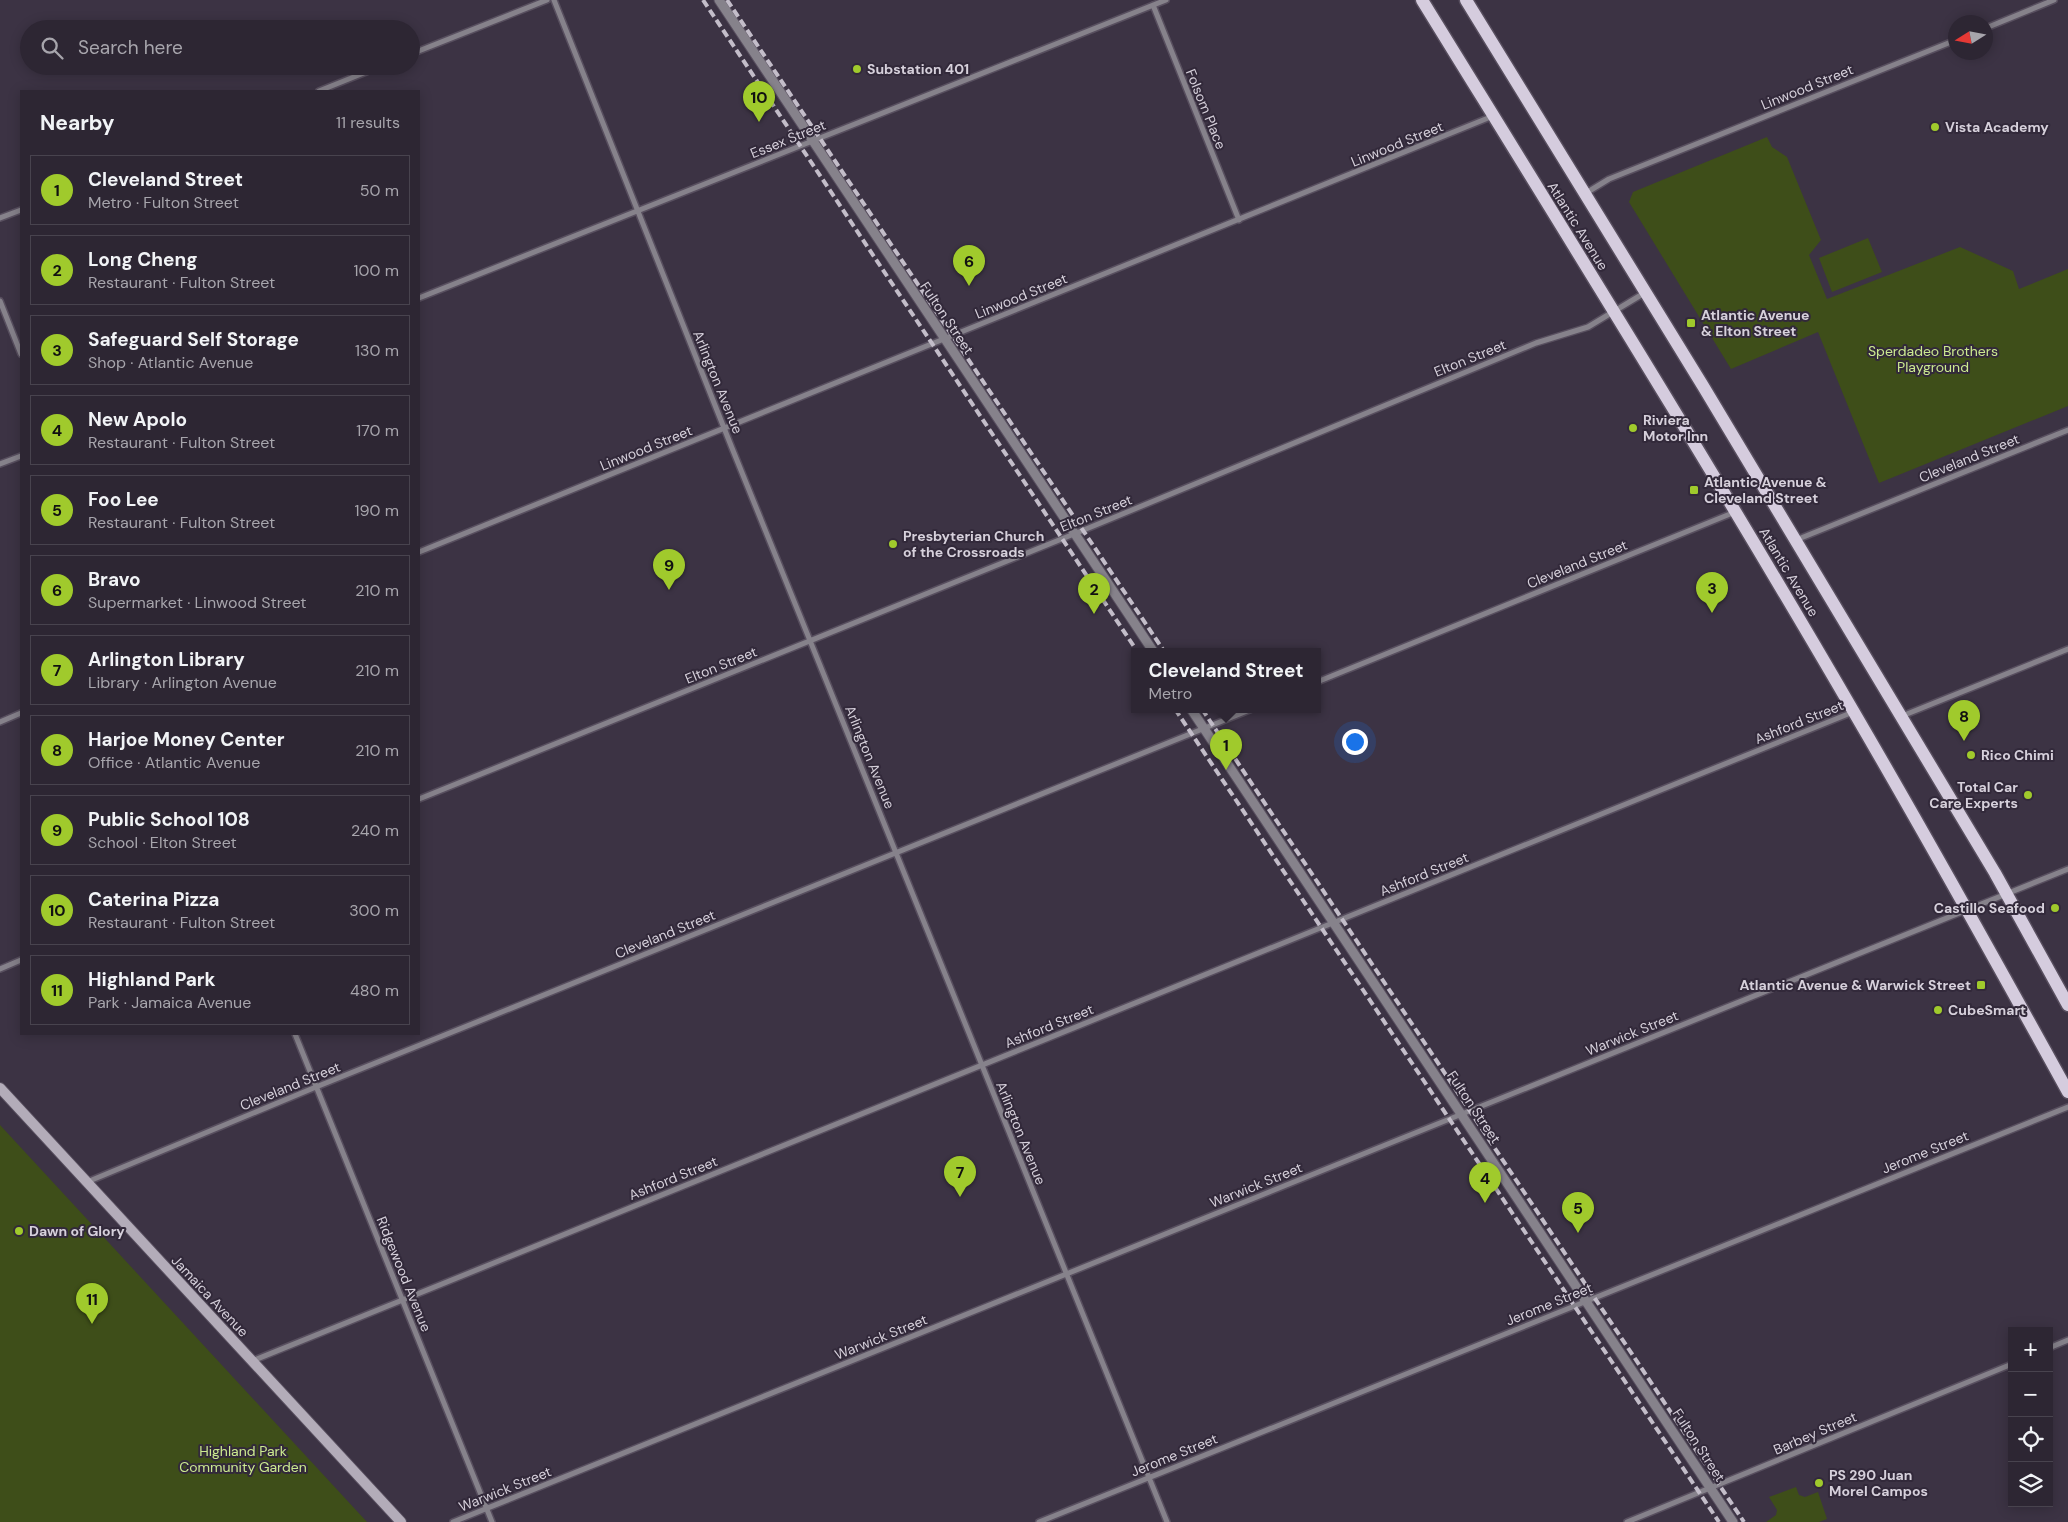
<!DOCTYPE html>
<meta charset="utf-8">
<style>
:root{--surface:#2d2633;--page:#39323f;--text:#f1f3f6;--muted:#a7a5ac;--line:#48434e;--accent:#a0ca2c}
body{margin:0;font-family:"DM Sans",sans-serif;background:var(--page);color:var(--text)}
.controls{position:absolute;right:15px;bottom:15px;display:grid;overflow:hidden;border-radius:0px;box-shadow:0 2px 12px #0003}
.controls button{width:45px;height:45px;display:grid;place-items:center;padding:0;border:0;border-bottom:1px solid var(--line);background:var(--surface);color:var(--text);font:25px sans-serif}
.compass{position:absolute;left:1948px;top:15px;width:45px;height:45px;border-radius:50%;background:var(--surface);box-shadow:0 2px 12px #0003;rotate:259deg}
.you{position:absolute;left:1354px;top:741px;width:18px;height:18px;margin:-12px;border:4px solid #fff;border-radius:50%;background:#1a73e8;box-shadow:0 0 0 8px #1a73e833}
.badge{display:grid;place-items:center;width:32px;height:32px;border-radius:50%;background:var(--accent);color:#111;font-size:16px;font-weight:700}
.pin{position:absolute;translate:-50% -41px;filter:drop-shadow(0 1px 2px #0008)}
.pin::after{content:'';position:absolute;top:26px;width:18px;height:15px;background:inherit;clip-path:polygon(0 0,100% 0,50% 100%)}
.popup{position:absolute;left:1131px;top:648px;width:190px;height:65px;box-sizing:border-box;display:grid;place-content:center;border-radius:0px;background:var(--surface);filter:drop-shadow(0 1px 4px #0005);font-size:16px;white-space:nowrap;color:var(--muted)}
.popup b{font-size:19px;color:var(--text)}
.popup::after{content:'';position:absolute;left:50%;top:100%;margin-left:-10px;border:10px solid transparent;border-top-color:var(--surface)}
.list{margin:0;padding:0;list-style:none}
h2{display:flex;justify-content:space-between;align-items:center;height:65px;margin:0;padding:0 20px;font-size:21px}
h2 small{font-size:16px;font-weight:400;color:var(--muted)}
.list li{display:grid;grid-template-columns:32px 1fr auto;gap:15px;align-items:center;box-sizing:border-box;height:70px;margin:0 10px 10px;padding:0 10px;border:1px solid var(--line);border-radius:0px}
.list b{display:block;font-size:19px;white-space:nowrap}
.list p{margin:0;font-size:16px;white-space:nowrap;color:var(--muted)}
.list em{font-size:16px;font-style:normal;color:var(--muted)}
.icon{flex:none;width:28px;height:28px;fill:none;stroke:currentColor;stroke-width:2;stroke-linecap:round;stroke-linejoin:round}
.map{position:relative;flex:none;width:2068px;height:1522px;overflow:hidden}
.search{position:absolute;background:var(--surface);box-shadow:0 2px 12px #0003;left:20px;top:20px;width:400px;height:55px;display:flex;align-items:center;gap:12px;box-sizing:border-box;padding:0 18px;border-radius:28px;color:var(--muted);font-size:19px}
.panel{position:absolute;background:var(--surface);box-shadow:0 2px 12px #0003;left:20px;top:90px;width:400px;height:945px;border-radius:0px}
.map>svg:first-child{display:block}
.green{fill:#3e4e19}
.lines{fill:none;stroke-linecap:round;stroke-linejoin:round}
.minor-casing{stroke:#584f5f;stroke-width:8}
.tertiary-casing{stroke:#584f5f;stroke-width:11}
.secondary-casing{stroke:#584f5f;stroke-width:12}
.primary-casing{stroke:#584f5f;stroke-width:15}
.minor{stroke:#86828b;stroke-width:5}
.tertiary{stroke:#86828b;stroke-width:9}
.secondary{stroke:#b3acb9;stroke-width:10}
.primary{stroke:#d5ccde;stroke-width:12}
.rail{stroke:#c3bdc9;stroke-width:4;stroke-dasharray:8 4;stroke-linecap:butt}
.poi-dot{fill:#a0ca2c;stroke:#32293a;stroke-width:2}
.labels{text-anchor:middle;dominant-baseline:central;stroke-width:4;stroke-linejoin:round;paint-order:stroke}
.poi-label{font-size:14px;font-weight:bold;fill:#d6d0db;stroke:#32293a;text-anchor:start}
.street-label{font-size:14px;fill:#d6d0db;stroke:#32293a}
.park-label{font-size:14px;fill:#ccea90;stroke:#32293a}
</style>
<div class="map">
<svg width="2068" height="1522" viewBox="0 0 2068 1522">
<rect width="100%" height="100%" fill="#3c3344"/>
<path class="green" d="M 1767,137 L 1772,147 L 1787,157 L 1821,240 L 1809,255 L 1827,299 L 1960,247 L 2013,271 L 2019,289 L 2068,269 L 2068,406 L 1879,483 L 1818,332 L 1731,369 L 1629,202 L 1633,192 Z
M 1868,238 L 1882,272 L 1832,292 L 1819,258 Z
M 0,1125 L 367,1522 L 0,1522 Z
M 1796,1487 L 1799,1495 L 1805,1497 L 1818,1492 L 1827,1519 L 1819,1522 L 1766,1522 L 1776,1515 L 1777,1510 L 1769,1497 Z"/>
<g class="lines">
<defs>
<path id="minor" d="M 554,0 L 732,448 L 1167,1522
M 1153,5 L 1239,220
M 1986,28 L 2054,0
M 411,54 L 547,0
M 319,91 L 381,66
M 1586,193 L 1609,179 L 1956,40
M 0,218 L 21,210
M 419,298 L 1166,0
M 0,301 L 21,354
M 0,464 L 21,456
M 1796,540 L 2068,430
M 419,552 L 1493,116
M 1317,682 L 1735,512
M 1902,716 L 2068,649
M 0,722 L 21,713
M 419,799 L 1074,534 L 1536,343 L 1588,327 L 1646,292
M 0,969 L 21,960
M 295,1034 L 492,1522
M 87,1182 L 316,1087 L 1252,709
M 2049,1348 L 2068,1340
M 252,1361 L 1853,712
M 453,1522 L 2068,869
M 1039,1522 L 2068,1107
M 1627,1522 L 2012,1364"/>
<path id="tertiary" d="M 719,0 L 1153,651
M 1191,709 L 1733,1522"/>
<path id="secondary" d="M 0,1088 L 401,1522"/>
<path id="primary" d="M 1422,0 C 1568,237 1715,473 1855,714 C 1928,839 1998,965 2068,1092
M 1466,0 L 1703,386 L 1995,873 L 2068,1005"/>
</defs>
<use href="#minor" class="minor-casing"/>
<use href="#tertiary" class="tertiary-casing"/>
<use href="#secondary" class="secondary-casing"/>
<use href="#primary" class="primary-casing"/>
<use href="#minor" class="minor"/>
<use href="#tertiary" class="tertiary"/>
<use href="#secondary" class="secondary"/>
<use href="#primary" class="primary"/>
<path class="rail" d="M 703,0 L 1137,651
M 727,0 L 1164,651
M 1175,709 L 1719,1522
M 1202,709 L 1744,1522"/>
</g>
<g class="poi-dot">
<circle cx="857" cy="69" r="5"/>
<circle cx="1935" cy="127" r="5"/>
<rect x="1686" y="318" width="10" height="10" rx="2.5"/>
<circle cx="1633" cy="428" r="5"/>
<rect x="1689" y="485" width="10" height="10" rx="2.5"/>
<circle cx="893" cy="544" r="5"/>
<circle cx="1971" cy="755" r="5"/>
<circle cx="2028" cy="795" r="5"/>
<circle cx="2055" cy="908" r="5"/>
<rect x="1976" y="980" width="10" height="10" rx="2.5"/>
<circle cx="1938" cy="1010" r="5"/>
<circle cx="19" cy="1231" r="5"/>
<circle cx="1819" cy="1483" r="5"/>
</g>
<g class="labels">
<g class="poi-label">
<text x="867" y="69">Substation 401</text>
<text x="1945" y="127">Vista Academy</text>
<text x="1701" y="315">Atlantic Avenue<tspan x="1701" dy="16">&amp; Elton Street</tspan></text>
<text x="1643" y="420">Riviera<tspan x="1643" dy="16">Motor Inn</tspan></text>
<text x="1704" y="482">Atlantic Avenue &amp;<tspan x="1704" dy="16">Cleveland Street</tspan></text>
<text x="903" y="536">Presbyterian Church<tspan x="903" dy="16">of the Crossroads</tspan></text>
<text x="1981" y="755">Rico Chimi</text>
<text x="2018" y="787" text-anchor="end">Total Car<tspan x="2018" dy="16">Care Experts</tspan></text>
<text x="2045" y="908" text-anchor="end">Castillo Seafood</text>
<text x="1971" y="985" text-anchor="end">Atlantic Avenue &amp; Warwick Street</text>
<text x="1948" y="1010">CubeSmart</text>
<text x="29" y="1231">Dawn of Glory</text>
<text x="1829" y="1475">PS 290 Juan<tspan x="1829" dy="16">Morel Campos</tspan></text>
</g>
<g class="street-label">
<text transform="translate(1807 87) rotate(-22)">Linwood Street</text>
<text transform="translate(1206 109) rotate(68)">Folsom Place</text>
<text transform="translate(788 139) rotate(-22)">Essex Street</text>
<text transform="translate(1397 144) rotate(-22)">Linwood Street</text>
<text transform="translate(1578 226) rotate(58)">Atlantic Avenue</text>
<text transform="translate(1021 296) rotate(-22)">Linwood Street</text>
<text transform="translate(947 318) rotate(56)">Fulton Street</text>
<text transform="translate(1470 358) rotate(-22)">Elton Street</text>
<text transform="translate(718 382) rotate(68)">Arlington Avenue</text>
<text transform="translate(646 448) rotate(-22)">Linwood Street</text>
<text transform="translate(1969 458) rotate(-22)">Cleveland Street</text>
<text transform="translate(1096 513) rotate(-22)">Elton Street</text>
<text transform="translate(1577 564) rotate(-22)">Cleveland Street</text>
<text transform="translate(1789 572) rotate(59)">Atlantic Avenue</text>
<text transform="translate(721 665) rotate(-22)">Elton Street</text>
<text transform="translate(1799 722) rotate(-22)">Ashford Street</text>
<text transform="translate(870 757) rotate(68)">Arlington Avenue</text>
<text transform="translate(1424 874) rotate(-22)">Ashford Street</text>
<text transform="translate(665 934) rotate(-22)">Cleveland Street</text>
<text transform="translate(1049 1026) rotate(-22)">Ashford Street</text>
<text transform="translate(1632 1033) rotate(-22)">Warwick Street</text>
<text transform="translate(290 1086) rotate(-22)">Cleveland Street</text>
<text transform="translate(1474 1107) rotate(56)">Fulton Street</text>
<text transform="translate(1021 1133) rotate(68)">Arlington Avenue</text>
<text transform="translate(1925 1152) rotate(-22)">Jerome Street</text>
<text transform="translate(673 1178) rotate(-22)">Ashford Street</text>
<text transform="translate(1256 1185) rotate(-22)">Warwick Street</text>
<text transform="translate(404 1274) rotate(68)">Ridgewood Avenue</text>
<text transform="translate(210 1296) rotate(47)">Jamaica Avenue</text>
<text transform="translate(1549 1304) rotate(-22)">Jerome Street</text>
<text transform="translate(881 1337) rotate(-22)">Warwick Street</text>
<text transform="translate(1815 1433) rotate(-23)">Barbey Street</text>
<text transform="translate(1699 1445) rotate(57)">Fulton Street</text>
<text transform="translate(1174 1455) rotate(-22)">Jerome Street</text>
<text transform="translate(505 1489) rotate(-22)">Warwick Street</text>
</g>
<g class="park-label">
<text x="1933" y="351">Sperdadeo Brothers<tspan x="1933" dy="16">Playground</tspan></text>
<text x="243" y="1451">Highland Park<tspan x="243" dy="16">Community Garden</tspan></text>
</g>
</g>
</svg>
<div class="controls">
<button>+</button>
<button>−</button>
<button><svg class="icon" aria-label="locate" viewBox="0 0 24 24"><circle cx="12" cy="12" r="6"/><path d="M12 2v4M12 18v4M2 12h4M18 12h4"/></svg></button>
<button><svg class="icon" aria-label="layers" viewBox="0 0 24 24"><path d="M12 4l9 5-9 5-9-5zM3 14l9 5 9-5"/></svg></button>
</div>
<svg class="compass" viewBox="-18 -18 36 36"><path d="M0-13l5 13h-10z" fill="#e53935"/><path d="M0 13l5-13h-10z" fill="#a7a5ac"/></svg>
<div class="you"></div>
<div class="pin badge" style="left:1226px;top:770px">1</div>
<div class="popup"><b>Cleveland Street</b>Metro</div>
<div class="pin badge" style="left:1094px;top:614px">2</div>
<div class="pin badge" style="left:1712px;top:613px">3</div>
<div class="pin badge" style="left:1485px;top:1203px">4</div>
<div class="pin badge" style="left:1578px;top:1233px">5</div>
<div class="pin badge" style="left:969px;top:286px">6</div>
<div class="pin badge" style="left:960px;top:1197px">7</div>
<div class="pin badge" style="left:1964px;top:741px">8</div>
<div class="pin badge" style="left:669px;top:590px">9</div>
<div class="pin badge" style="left:759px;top:122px">10</div>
<div class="pin badge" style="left:92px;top:1324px">11</div>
<div class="search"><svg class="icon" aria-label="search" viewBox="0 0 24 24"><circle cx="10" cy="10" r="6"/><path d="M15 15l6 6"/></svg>Search here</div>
<section class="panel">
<h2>Nearby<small>11 results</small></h2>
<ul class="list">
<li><span class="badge">1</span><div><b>Cleveland Street</b><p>Metro · Fulton Street</p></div><em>50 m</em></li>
<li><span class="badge">2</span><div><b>Long Cheng</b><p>Restaurant · Fulton Street</p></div><em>100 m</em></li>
<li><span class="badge">3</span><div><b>Safeguard Self Storage</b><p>Shop · Atlantic Avenue</p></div><em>130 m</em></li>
<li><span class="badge">4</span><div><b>New Apolo</b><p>Restaurant · Fulton Street</p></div><em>170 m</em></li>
<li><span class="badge">5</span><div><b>Foo Lee</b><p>Restaurant · Fulton Street</p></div><em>190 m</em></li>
<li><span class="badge">6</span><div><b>Bravo</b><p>Supermarket · Linwood Street</p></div><em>210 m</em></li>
<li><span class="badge">7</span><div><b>Arlington Library</b><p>Library · Arlington Avenue</p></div><em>210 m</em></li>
<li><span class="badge">8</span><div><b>Harjoe Money Center</b><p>Office · Atlantic Avenue</p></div><em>210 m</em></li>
<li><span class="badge">9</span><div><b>Public School 108</b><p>School · Elton Street</p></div><em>240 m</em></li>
<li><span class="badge">10</span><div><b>Caterina Pizza</b><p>Restaurant · Fulton Street</p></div><em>300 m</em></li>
<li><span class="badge">11</span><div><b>Highland Park</b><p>Park · Jamaica Avenue</p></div><em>480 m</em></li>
</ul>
</section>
</div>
